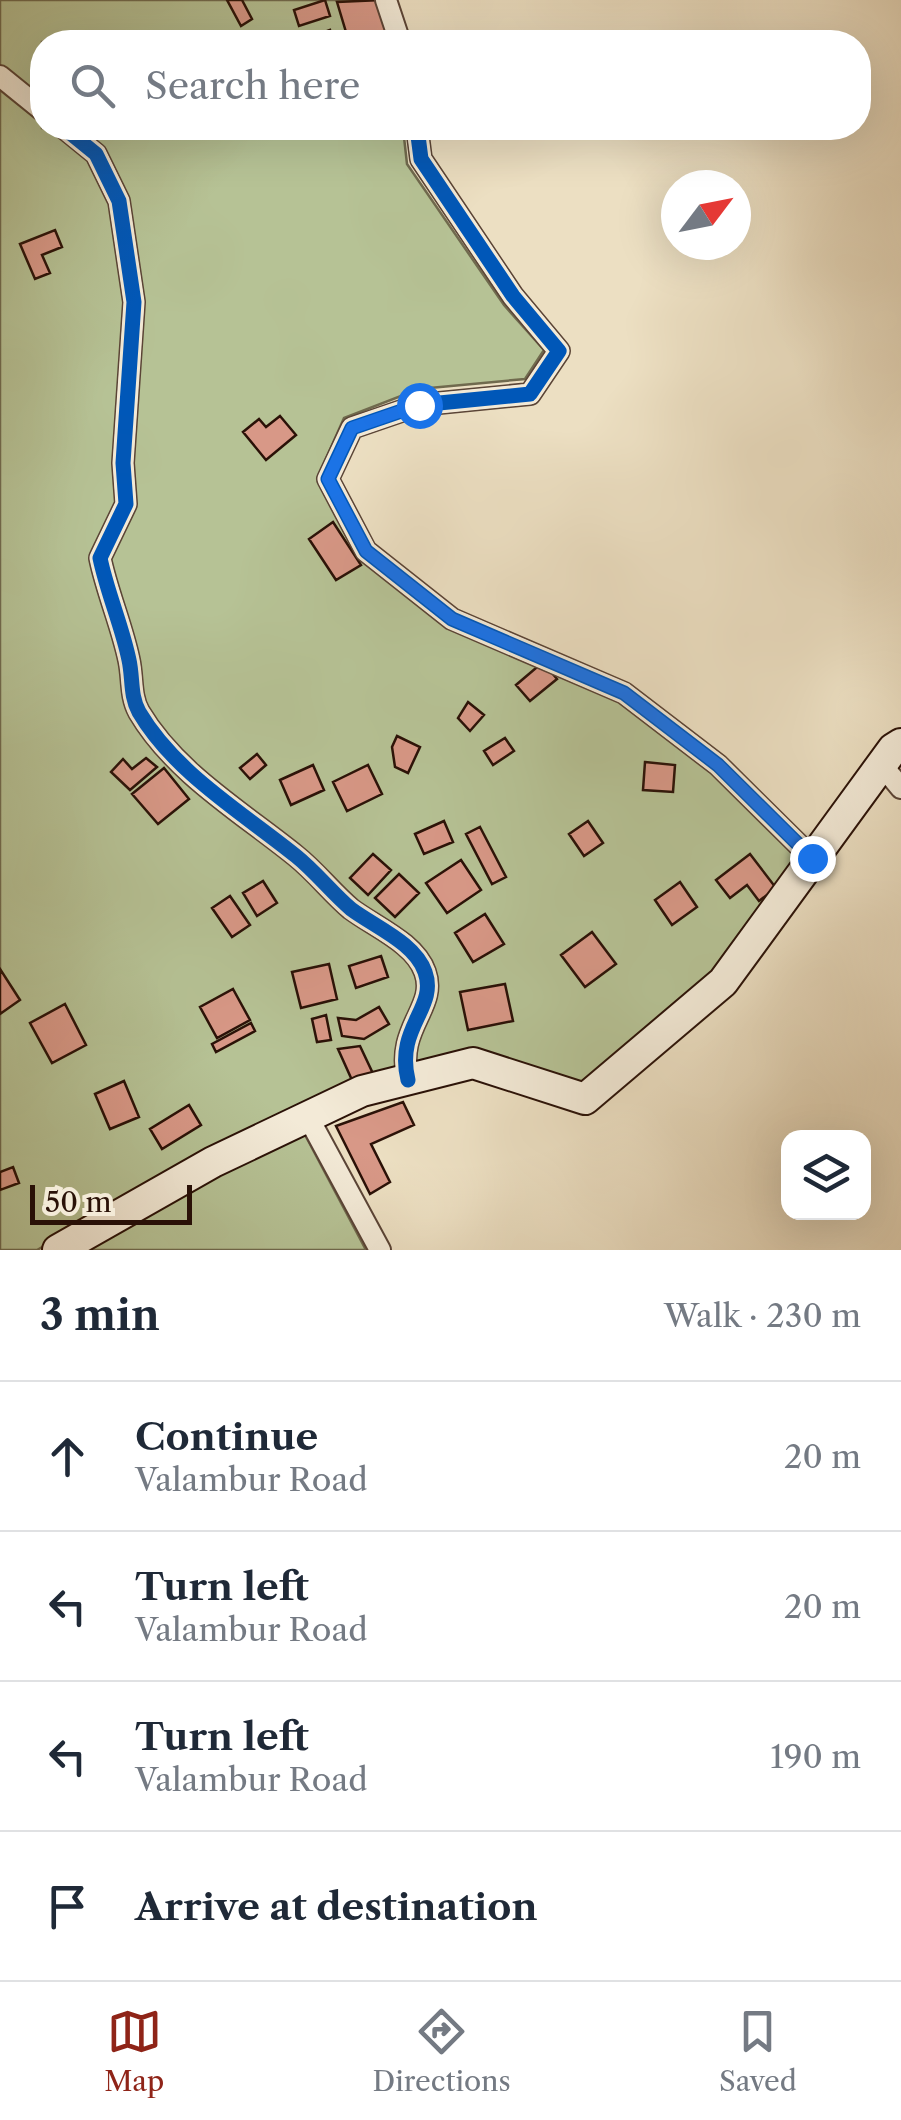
<!DOCTYPE html>
<meta charset="utf-8">
<style>
:root{--surface:#fff;--page:#f2f2f3;--text:#1f2937;--muted:#747a83;--line:#e0e1e3;--accent:#8f2418}
body{margin:0;font-family:"Libre Caslon Text",serif;background:var(--page);color:var(--text)}
.controls{position:absolute;right:30px;bottom:30px;display:grid;overflow:hidden;border-radius:20px;box-shadow:0 10px 40px #0002}
.controls button{width:90px;height:90px;display:grid;place-items:center;padding:0;border:0;border-bottom:2px solid var(--line);background:var(--surface);color:var(--text);font:50px sans-serif}
.compass{position:absolute;left:661px;top:170px;width:90px;height:90px;border-radius:50%;background:var(--surface);box-shadow:0 10px 40px #0002;rotate:58deg}
.scale{position:absolute;left:30px;bottom:25px;width:162px;box-sizing:border-box;padding-left:10px;border:5px solid #2a1107;border-top:0;font-size:28px;line-height:35px;white-space:nowrap;color:#2a1107;-webkit-text-stroke:8px #f3ead7;paint-order:stroke}
.stop{position:absolute;width:30px;height:30px;margin:-22px;border:8px solid #1a73e8;border-radius:50%;background:#fff}
.stop.end{background:#1a73e8;border-color:#fff;box-shadow:0 2px 10px #0008}
.list{margin:0;padding:0;list-style:none}
h2{display:flex;justify-content:space-between;align-items:center;height:130px;margin:0;padding:0 40px;font-size:42px}
h2 small{font-size:32px;font-weight:400;color:var(--muted)}
.list li{display:grid;grid-template-columns:65px 1fr auto;gap:30px;align-items:center;box-sizing:border-box;height:150px;padding:0 40px;border-top:2px solid var(--line)}
.list b{display:block;font-size:38px;white-space:nowrap}
.list p{margin:0;font-size:32px;white-space:nowrap;color:var(--muted)}
.list em{font-size:32px;font-style:normal;color:var(--muted)}
.icon{flex:none;width:55px;height:55px;fill:none;stroke:currentColor;stroke-width:2;stroke-linecap:round;stroke-linejoin:round}
.map{position:relative;flex:none;width:901px;height:1250px;overflow:hidden}
.search{position:absolute;background:var(--surface);box-shadow:0 10px 40px #0002;left:30px;right:30px;top:30px;height:110px;display:flex;align-items:center;gap:25px;box-sizing:border-box;padding:0 35px;border-radius:40px;color:var(--muted);font-size:38px}
.sheet{height:730px;background:var(--surface)}
nav{display:flex;justify-content:space-around;align-items:center;box-sizing:border-box;height:140px;border-top:2px solid var(--line);background:var(--surface);font-size:28px;color:var(--muted)}
nav a{display:grid;justify-items:center;gap:5px}
nav .on{color:var(--accent)}
.map>svg:first-child{display:block}
.green{fill:#b6c295;stroke:#706a4e;stroke-width:2.5}
.building{fill:#d89887;stroke:#2a1107;stroke-width:2.5}
.lines{fill:none;stroke-linecap:round;stroke-linejoin:round}
.street-casing{stroke:#5a4436;stroke-width:24}
.secondary-casing{stroke:#2a1107;stroke-width:34}
.street{stroke:#f3ead7;stroke-width:20}
.secondary{stroke:#f3ead7;stroke-width:30}
.cycleway-casing{stroke:#f3ead7;stroke-width:21}
.cycleway{stroke:#0057b8;stroke-width:15}
.route{stroke:#1a73e8;stroke-width:12}
</style>
<div class="map">
<svg width="901" height="1250" viewBox="0 0 901 1250">
<rect width="100%" height="100%" fill="#ecdfc2"/>
<filter id="stains"><feTurbulence type="fractalNoise" baseFrequency=".002" numOctaves="4"/><feColorMatrix values="0 0 0 0 .2 0 0 0 0 .09 0 0 0 0 .02 0 0 0 .5 -.17"/></filter>
<radialGradient id="worn" r=".72"><stop offset=".6" stop-color="#630" stop-opacity="0"/><stop offset="1" stop-color="#630" stop-opacity=".3"/></radialGradient>
<path class="green" d="M 0,0 L 377,0 L 389,42 L 42,42 L 42,128 L 403,128 L 407,164 L 504,305 L 544,350 L 525,379 L 419,389 L 344,418 L 318,477 L 356,556 L 446,627 L 617,700 L 712,773 L 799,857 L 716,976 L 586,1087 L 471,1051 L 209,1151 L 37,1250 L 0,1250 Z
M 303,1131 L 366,1250 L 77,1250 Z"/>
<path class="building" d="M 227,0 L 242,0 L 252,19 L 241,26 Z
M 325,0 L 330,16 L 299,26 L 294,10 Z
M 382,0 L 394,42 L 349,42 L 337,2 Z
M 330,30 L 334,42 L 307,42 L 306,39 Z
M 55,230 L 62,247 L 42,255 L 50,273 L 35,279 L 20,244 Z
M 280,416 L 296,435 L 266,460 L 243,432 L 259,419 L 266,427 Z
M 333,522 L 361,565 L 336,580 L 309,539 Z
M 543,662 L 557,679 L 530,701 L 516,685 Z
M 468,702 L 484,715 L 470,731 L 458,718 Z
M 397,736 L 420,747 L 408,773 L 395,767 L 392,747 Z
M 505,738 L 514,751 L 493,765 L 484,751 Z
M 257,754 L 266,765 L 250,779 L 240,768 Z
M 146,758 L 157,767 L 130,790 L 111,772 L 123,759 L 132,769 Z
M 645,762 L 675,765 L 673,792 L 643,790 Z
M 313,765 L 324,790 L 291,805 L 280,780 Z
M 368,765 L 382,794 L 347,811 L 333,782 Z
M 164,768 L 189,799 L 158,824 L 132,794 Z
M 444,821 L 453,842 L 424,854 L 415,834 Z
M 588,821 L 603,843 L 584,856 L 569,834 Z
M 480,827 L 506,877 L 492,884 L 466,834 Z
M 373,854 L 391,870 L 368,895 L 350,878 Z
M 750,854 L 776,888 L 759,901 L 747,885 L 730,898 L 716,880 Z
M 461,860 L 481,890 L 447,913 L 426,883 Z
M 399,874 L 419,893 L 395,917 L 375,898 Z
M 263,881 L 277,903 L 257,916 L 243,893 Z
M 680,882 L 697,907 L 672,925 L 655,900 Z
M 230,896 L 250,925 L 232,937 L 212,908 Z
M 485,914 L 504,944 L 473,962 L 455,933 Z
M 592,932 L 616,964 L 585,987 L 561,955 Z
M 381,956 L 388,977 L 356,988 L 349,966 Z
M 329,964 L 337,999 L 301,1008 L 292,972 Z
M 0,969 L 20,1000 L 0,1014 Z
M 505,984 L 513,1021 L 468,1030 L 460,992 Z
M 233,989 L 250,1020 L 217,1038 L 200,1007 Z
M 65,1004 L 86,1045 L 52,1063 L 30,1023 Z
M 379,1007 L 389,1024 L 364,1039 L 342,1036 L 338,1018 L 356,1020 Z
M 326,1015 L 331,1040 L 317,1042 L 312,1019 Z
M 251,1023 L 255,1031 L 216,1052 L 212,1044 Z
M 360,1046 L 376,1080 L 356,1089 L 338,1049 Z
M 124,1081 L 139,1117 L 110,1129 L 95,1094 Z
M 403,1102 L 414,1125 L 371,1144 L 390,1182 L 370,1194 L 336,1126 Z
M 189,1105 L 201,1125 L 162,1149 L 150,1129 Z
M 13,1167 L 19,1183 L 0,1190 L 0,1172 Z"/>
<g class="lines">
<defs>
<path id="street" d="M 386,0 L 400,42
M 0,76 L 42,110
M 64,128 L 96,154 L 119,201 L 134,302 L 123,463 L 126,504 L 100,558 C 107,592 122,626 129,660 C 133,678 130,696 139,712 C 175,773 243,813 296,856 C 316,872 332,893 351,909 C 375,927 415,943 425,972 C 438,1008 395,1027 408,1080
M 417,128 L 421,159 L 513,296 L 559,351 L 530,394 L 419,405 L 352,428 L 328,479 L 366,551 L 452,619 L 624,693 L 718,765 L 812,858
M 881,764 L 901,788
M 308,1117 L 380,1250"/>
<path id="secondary" d="M 58,1250 L 213,1162 L 362,1091 L 473,1063 L 585,1099 L 723,982 L 893,749 L 901,744"/>
</defs>
<use href="#street" class="street-casing"/>
<use href="#secondary" class="secondary-casing"/>
<use href="#street" class="street"/>
<use href="#secondary" class="secondary"/>
<defs>
<path id="cycleway" d="M 64,128 L 96,154 L 119,201 L 134,302 L 123,463 L 126,504 L 100,558 C 107,592 122,626 129,660 C 133,678 130,696 139,712 C 175,773 243,813 296,856 C 316,872 332,893 351,909 C 375,927 415,943 425,972 C 438,1008 395,1027 408,1080
M 417,128 L 421,159 L 513,296 L 559,351 L 530,394 L 419,405 L 352,428 L 328,479 L 366,551 L 452,619 L 624,693 L 718,765 L 812,858"/>
</defs>
<use href="#cycleway" class="cycleway-casing"/>
<use href="#cycleway" class="cycleway"/>
</g>
<g class="lines">
<path class="route" d="M 419,405 L 352,428 L 328,479 L 366,551 L 452,619 L 624,693 L 718,765 L 812,858"/>
</g>
<rect width="100%" height="100%" filter="url(#stains)"/>
<rect width="100%" height="100%" fill="url(#worn)"/>
</svg>
<div class="controls">
<button><svg class="icon" aria-label="layers" viewBox="0 0 24 24"><path d="M12 4l9 5-9 5-9-5zM3 14l9 5 9-5"/></svg></button>
</div>
<svg class="compass" viewBox="-18 -18 36 36"><path d="M0-13l5 13h-10z" fill="#e53935"/><path d="M0 13l5-13h-10z" fill="#747a83"/></svg>
<div class="scale">50 m</div>
<div class="stop" style="left:419px;top:405px"></div>
<div class="stop end" style="left:812px;top:858px"></div>
<div class="search"><svg class="icon" aria-label="search" viewBox="0 0 24 24"><circle cx="10" cy="10" r="6"/><path d="M15 15l6 6"/></svg>Search here</div>
</div>
<section class="sheet">
<h2>3 min<small>Walk · 230 m</small></h2>
<ul class="list">
<li><svg class="icon" aria-label="ahead" viewBox="0 0 24 24"><path d="M12 20V5M6 11l6-6 6 6"/></svg><div><b>Continue</b><p>Valambur Road</p></div><em>20 m</em></li>
<li><svg class="icon" aria-label="left" viewBox="0 0 24 24"><path d="M17 20v-9H6M10 6l-5 5 5 5"/></svg><div><b>Turn left</b><p>Valambur Road</p></div><em>20 m</em></li>
<li><svg class="icon" aria-label="left" viewBox="0 0 24 24"><path d="M17 20v-9H6M10 6l-5 5 5 5"/></svg><div><b>Turn left</b><p>Valambur Road</p></div><em>190 m</em></li>
<li><svg class="icon" aria-label="arrive" viewBox="0 0 24 24"><path d="M6 21V4h12l-3 4 3 4H6"/></svg><div><b>Arrive at destination</b></div></li>
</ul>
</section>
<nav>
<a class="on"><svg class="icon" aria-label="map" viewBox="0 0 24 24"><path d="M3 6l6-2 6 2 6-2v14l-6 2-6-2-6 2zM9 4v14M15 6v14"/></svg>Map</a>
<a><svg class="icon" aria-label="directions" viewBox="0 0 24 24"><path d="M12 3l9 9-9 9-9-9zM9 14v-3h6M13 9l2 2-2 2"/></svg>Directions</a>
<a><svg class="icon" aria-label="saved" viewBox="0 0 24 24"><path d="M7 4h10v16l-5-4-5 4z"/></svg>Saved</a>
</nav>
